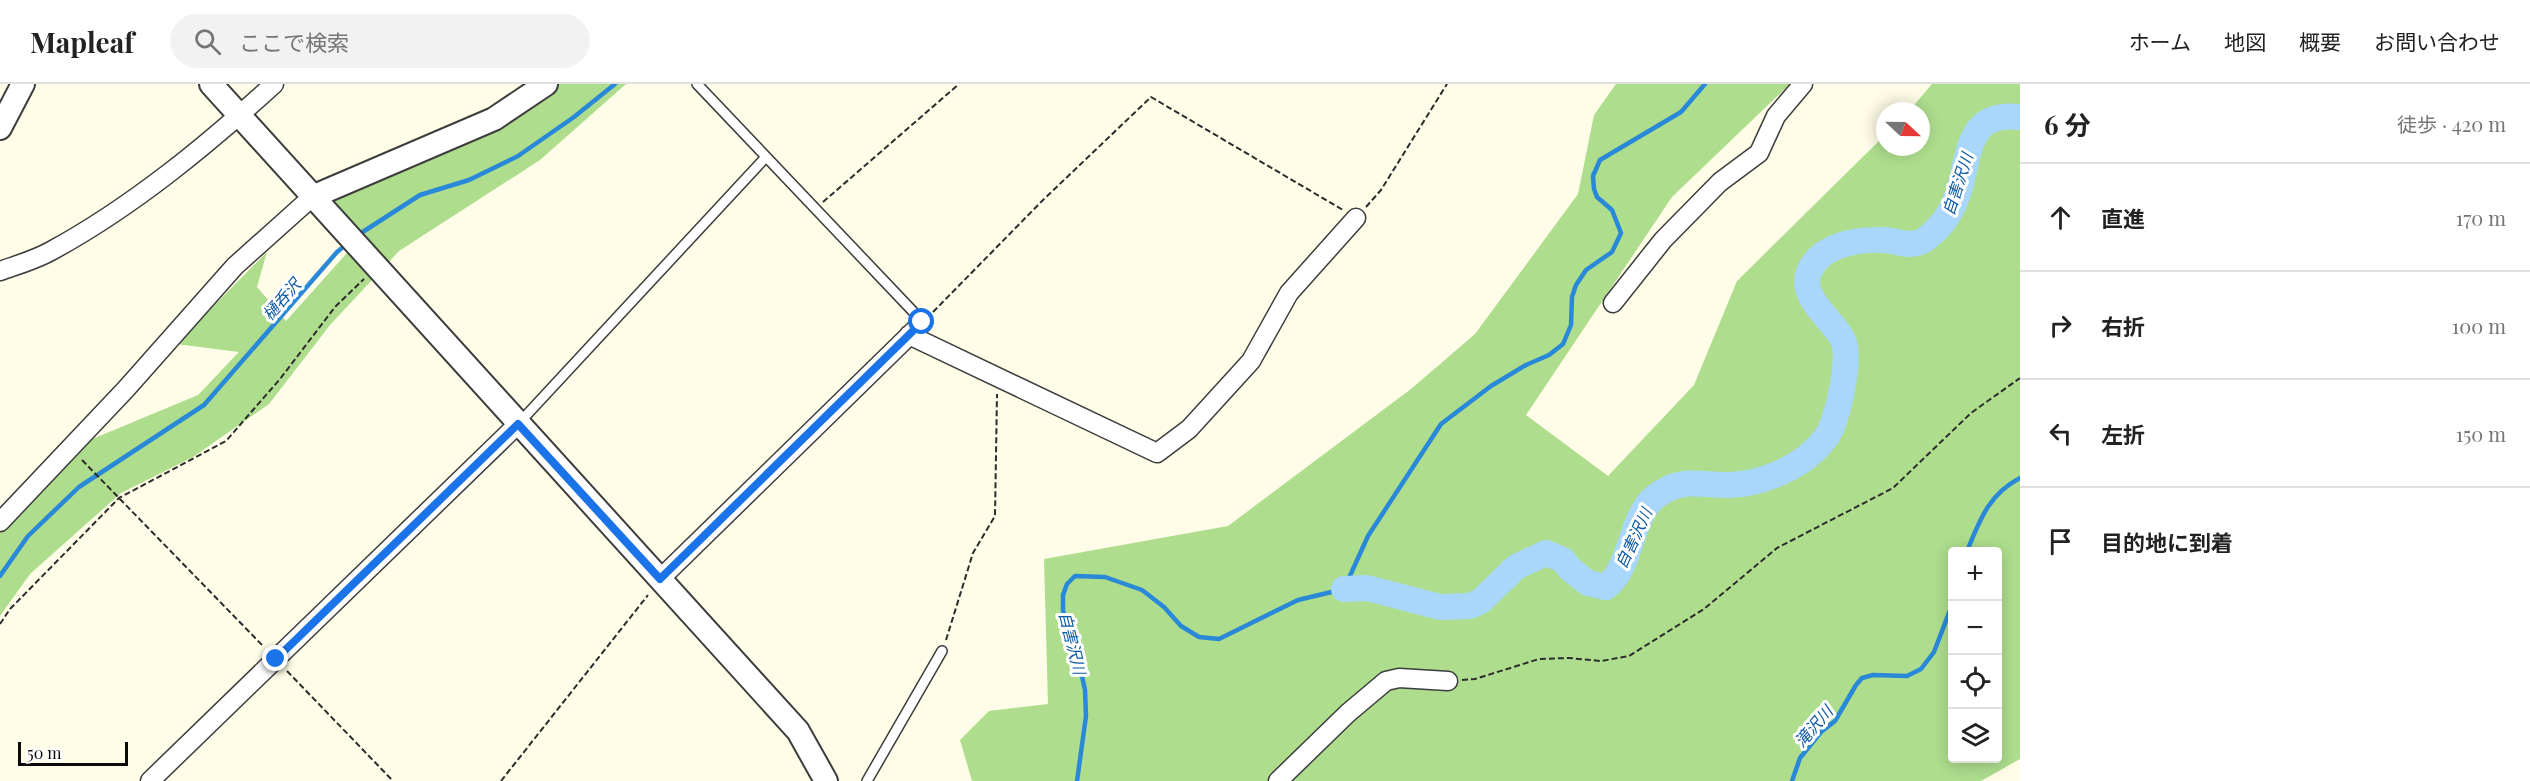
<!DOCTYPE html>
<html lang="ja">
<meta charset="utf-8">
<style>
:root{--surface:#fff;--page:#f2f2f2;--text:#222;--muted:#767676;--line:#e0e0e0}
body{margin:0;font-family:"Playfair Display","Noto Sans JP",serif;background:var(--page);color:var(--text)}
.controls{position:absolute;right:18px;bottom:18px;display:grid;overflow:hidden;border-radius:6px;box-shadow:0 3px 15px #0003}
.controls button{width:54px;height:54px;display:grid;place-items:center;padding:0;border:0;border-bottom:2px solid var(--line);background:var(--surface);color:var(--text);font:30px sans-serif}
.compass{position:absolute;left:1876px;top:18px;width:54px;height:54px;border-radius:50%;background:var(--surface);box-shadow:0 3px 15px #0003;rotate:112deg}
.scale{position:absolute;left:18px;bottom:15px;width:110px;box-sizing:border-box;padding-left:6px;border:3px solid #0a0a0a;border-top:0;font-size:16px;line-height:21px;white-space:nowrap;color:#0a0a0a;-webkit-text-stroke:4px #fff;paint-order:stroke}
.stop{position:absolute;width:18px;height:18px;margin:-14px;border:4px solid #1a73e8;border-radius:50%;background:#fff}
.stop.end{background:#1a73e8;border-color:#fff;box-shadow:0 2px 6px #0008}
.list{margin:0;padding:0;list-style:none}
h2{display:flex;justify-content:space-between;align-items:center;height:78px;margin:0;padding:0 24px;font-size:26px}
h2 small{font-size:20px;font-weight:400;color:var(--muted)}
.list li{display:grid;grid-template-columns:39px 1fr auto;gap:18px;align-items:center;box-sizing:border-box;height:108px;padding:0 24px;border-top:2px solid var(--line)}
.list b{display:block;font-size:22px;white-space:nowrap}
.list em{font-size:20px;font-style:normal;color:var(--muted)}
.icon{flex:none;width:33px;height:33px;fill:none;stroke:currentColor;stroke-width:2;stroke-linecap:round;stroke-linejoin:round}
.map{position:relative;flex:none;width:2020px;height:697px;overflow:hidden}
header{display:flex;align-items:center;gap:36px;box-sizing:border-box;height:84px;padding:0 30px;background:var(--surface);border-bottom:2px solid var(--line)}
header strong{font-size:28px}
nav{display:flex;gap:33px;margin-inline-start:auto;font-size:21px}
.search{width:420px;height:54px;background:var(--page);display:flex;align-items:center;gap:15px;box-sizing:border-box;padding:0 21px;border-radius:33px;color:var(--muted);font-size:22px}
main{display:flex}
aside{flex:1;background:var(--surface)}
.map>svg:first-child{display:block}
.forest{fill:#addd8d;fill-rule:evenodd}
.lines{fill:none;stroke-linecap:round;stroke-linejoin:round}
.stream{stroke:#2988d7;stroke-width:4.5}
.river{stroke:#a8d7fb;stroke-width:26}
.service-casing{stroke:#3d3d3d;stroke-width:12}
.minor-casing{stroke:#3d3d3d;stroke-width:21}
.tertiary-casing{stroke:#3d3d3d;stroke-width:26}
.path{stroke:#2c2c2c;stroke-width:2;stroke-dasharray:6 3;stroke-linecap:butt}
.service{stroke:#fff;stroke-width:9}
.minor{stroke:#fff;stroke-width:18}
.tertiary{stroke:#fff;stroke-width:22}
.route{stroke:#1a73e8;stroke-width:8}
.labels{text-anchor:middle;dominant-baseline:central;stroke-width:6;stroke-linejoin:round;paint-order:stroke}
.water-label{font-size:16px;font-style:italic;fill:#0c59a3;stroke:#fff}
</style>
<header>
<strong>Mapleaf</strong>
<div class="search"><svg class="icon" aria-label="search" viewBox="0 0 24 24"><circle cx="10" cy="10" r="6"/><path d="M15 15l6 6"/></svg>ここで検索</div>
<nav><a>ホーム</a><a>地図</a><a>概要</a><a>お問い合わせ</a></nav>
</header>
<main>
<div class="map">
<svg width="2020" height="697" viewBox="0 0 2020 697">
<rect width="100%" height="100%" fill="#fffce7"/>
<path class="forest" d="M 558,0 L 626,0 L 540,76 L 399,167 L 330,241 L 269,320 L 193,373 L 121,409 L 30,490 L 0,532 L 0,447 L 90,356 L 198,311 L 239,268 L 176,260 L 267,168 L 257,203 L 286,237 L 364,150 L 330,116 L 459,64 L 514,35 Z
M 1616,0 L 1790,0 L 1672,113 L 1526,331 L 1608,392 L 1694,301 L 1737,197 L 1885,51 L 1885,63 L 1921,63 L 1921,27 L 1909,27 L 1932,0 L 2020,0 L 2020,675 L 1981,697 L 972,697 L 960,656 L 989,627 L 1048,620 L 1044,475 L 1228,442 L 1411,305 L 1475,250 L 1578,110 L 1594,31 ZM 1952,467 L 1998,467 L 1998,674 L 1952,674 Z"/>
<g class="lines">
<path class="stream" d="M 358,151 L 420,111 L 469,96 L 518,72 L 574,33 L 615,0
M 1967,467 C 1980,436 1988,411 2020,394
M 0,492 L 28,452 L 79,403 L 204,321 L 337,168 L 347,160
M 1077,697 L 1086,632 L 1085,606 L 1075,560 L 1063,527 L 1063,511 L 1067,500 L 1075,492 L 1105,493 L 1142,506 L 1164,523 L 1181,542 L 1199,553 L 1219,555 L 1298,516 L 1344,505 L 1368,452 L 1441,340 L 1491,302 L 1526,281 L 1549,271 L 1563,260 L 1571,241 L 1572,213 L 1576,201 L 1586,186 L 1612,168 L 1621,149 L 1612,126 L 1597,113 L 1594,105 L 1593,92 L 1600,76 L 1681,28 L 1705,0
M 1792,697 L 1800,674 L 1821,648 L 1835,637 L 1856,601 L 1862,594 L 1873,591 L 1907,592 L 1921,585 L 1934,568 L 1952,521"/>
<path class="river" d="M 1344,505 L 1367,504 L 1440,523 L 1470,522 L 1481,517 L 1516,483 L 1546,469 L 1563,476 L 1570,485 L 1588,499 L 1606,503 C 1632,484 1630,433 1655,413 C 1680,393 1699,401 1728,401 C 1764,400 1806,382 1827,352 C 1837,338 1852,272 1843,256 C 1834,237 1801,215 1808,191 C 1818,160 1858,155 1885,156 C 1896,157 1906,162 1917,159 C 1923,158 1930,152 1935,147 C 1950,133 1959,111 1963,91 C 1971,56 1975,28 2020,33"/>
<defs>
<path id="service" d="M 697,0 L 923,238
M 520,338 L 765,74
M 867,697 L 942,567"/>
<path id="minor" d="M 0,187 C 17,181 35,176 51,167 C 132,123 206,62 274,0
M 1613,219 L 1663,156 L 1720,98 L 1759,69 L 1776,32 L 1803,0
M 909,251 L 1157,369 L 1189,345 L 1251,277 L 1289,209 L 1356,134
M 0,438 L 126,305 L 235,182 L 312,113
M 660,495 L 923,238
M 150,697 L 518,340
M 1278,697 L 1348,629 L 1386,597 L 1399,594 L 1448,597"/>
<path id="tertiary" d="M 211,0 L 798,647 L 826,697
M 0,44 L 23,0
M 312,113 L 494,35 L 546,0"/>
</defs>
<use href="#service" class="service-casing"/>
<use href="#minor" class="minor-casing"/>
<use href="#tertiary" class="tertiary-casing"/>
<path class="path" d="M 823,118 L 959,0
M 1366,123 L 1381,106 L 1447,0
M 933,228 L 1042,117 L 1151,13 L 1343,126
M 82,376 L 264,563
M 0,540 L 10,525 L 119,414 L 226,357 L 280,295 L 335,223 L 364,195
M 946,556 L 973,469 L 995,432 L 997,310
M 287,587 L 393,697
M 1462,596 L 1475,595 L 1539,575 L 1569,574 L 1601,577 L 1629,572 L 1704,525 L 1777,464 L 1893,404 L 1971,329 L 2020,294
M 501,697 L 648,511"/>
<use href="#service" class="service"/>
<use href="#minor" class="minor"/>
<use href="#tertiary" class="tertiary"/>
</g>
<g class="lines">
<path class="route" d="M 276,575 L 518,340 L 660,495 L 922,238"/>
</g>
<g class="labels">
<g class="water-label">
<text transform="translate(1957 100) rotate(-72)">自害沢川</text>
<text transform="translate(281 215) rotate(-49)">樋呑沢</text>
<text transform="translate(1633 454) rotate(-65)">自害沢川</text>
<text transform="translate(1073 559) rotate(76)">自害沢川</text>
<text transform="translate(1813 642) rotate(-49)">滝沢川</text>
</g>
</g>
</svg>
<div class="controls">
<button>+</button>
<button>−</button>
<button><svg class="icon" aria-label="locate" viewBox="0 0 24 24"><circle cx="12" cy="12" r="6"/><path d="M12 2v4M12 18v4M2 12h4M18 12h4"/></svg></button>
<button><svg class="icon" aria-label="layers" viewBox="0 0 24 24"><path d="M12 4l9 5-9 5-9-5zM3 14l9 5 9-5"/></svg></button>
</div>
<svg class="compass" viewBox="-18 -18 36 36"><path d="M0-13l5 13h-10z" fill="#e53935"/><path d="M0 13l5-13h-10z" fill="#767676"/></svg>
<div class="scale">50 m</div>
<div class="stop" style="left:922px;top:238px"></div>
<div class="stop end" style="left:276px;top:575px"></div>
</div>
<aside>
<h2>6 分<small>徒歩 · 420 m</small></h2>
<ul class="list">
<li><svg class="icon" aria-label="ahead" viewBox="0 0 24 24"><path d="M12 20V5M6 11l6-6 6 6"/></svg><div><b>直進</b></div><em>170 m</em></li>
<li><svg class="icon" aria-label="right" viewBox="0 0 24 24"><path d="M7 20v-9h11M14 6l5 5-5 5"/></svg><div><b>右折</b></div><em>100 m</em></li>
<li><svg class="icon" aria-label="left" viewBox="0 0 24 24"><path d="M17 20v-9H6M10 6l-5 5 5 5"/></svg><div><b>左折</b></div><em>150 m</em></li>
<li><svg class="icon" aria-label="arrive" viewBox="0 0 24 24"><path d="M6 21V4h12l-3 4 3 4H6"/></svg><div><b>目的地に到着</b></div></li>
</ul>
</aside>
</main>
